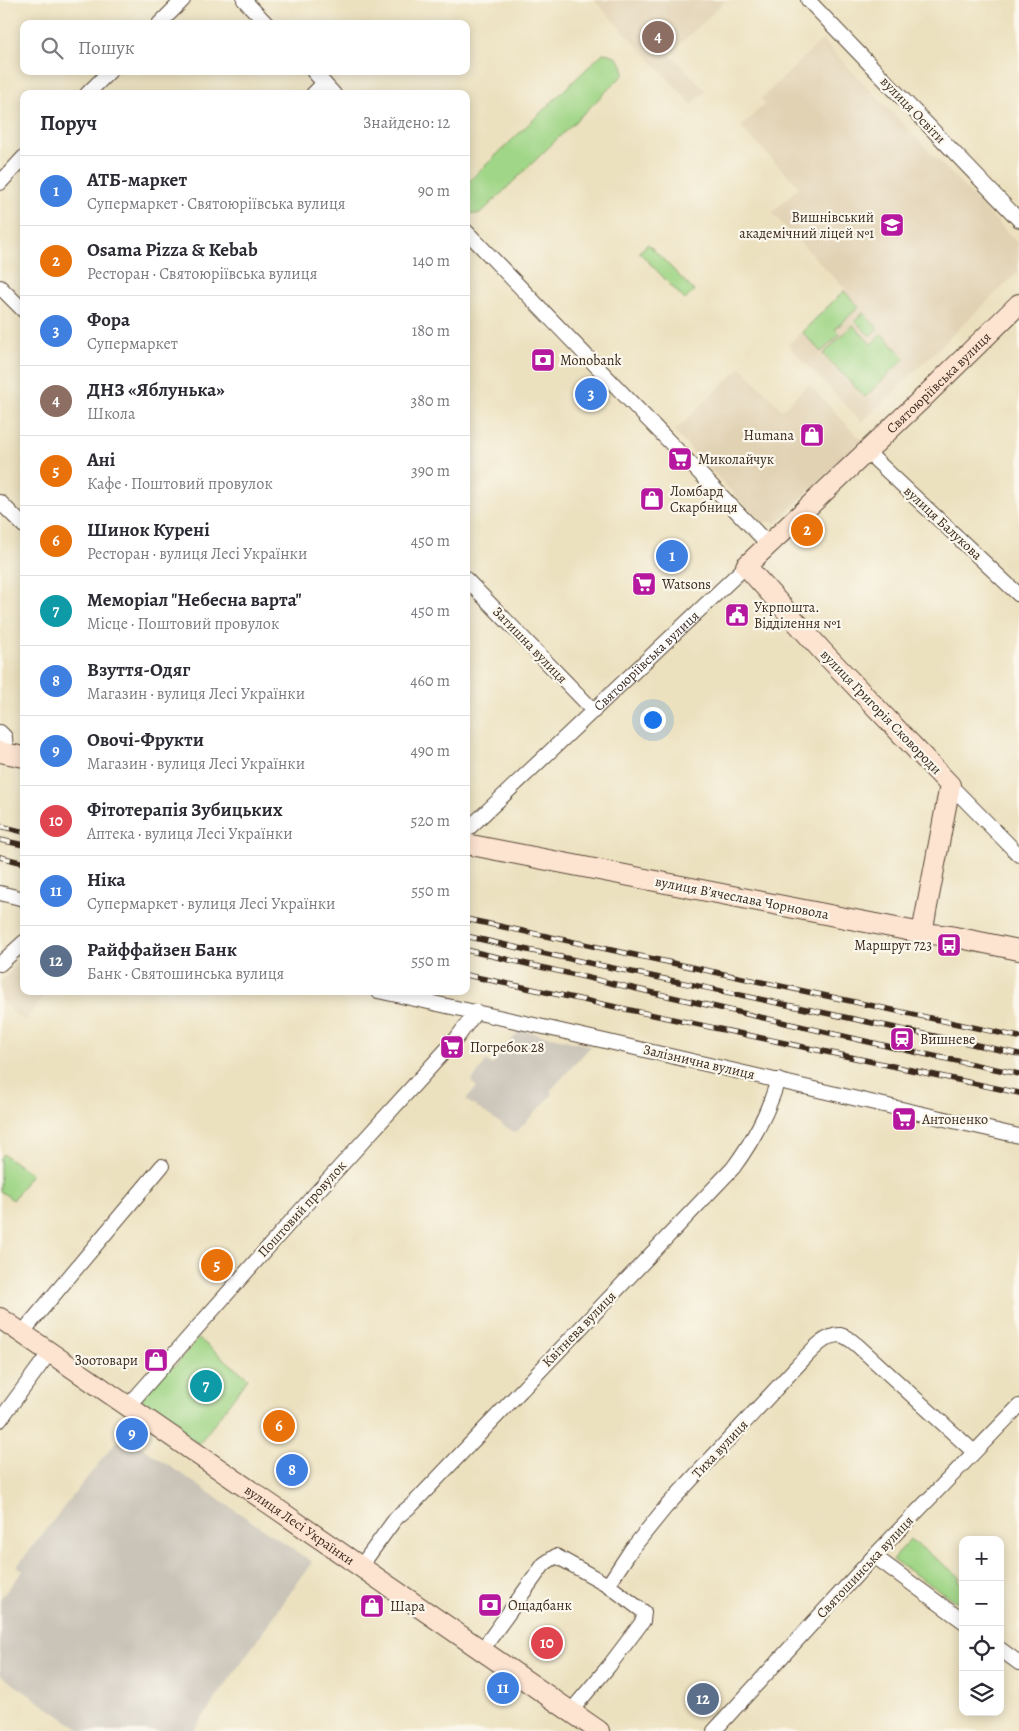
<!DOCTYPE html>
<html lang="uk">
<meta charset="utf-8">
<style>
:root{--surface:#fff;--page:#f2f2f3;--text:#2b2b33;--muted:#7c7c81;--line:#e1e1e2;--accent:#db2777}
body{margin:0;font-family:Alegreya,serif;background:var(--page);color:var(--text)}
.controls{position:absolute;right:15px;bottom:15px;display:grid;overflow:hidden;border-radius:10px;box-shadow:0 2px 12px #0003}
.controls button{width:45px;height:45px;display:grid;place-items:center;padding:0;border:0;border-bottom:1px solid var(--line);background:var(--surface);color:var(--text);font:25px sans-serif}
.you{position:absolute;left:652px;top:719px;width:18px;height:18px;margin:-12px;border:4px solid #fff;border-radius:50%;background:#1a73e8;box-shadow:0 0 0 8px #1a73e833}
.badge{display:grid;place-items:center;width:32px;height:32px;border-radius:50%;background:var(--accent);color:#fff;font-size:16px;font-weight:700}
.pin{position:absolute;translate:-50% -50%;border:2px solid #fff;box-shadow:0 1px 5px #0006}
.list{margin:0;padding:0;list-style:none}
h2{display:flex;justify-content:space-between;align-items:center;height:65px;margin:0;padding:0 20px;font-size:21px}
h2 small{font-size:16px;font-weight:400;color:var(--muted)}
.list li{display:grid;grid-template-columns:32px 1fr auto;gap:15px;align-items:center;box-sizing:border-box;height:70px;padding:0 20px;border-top:1px solid var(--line)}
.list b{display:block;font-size:19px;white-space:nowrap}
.list p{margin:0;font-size:16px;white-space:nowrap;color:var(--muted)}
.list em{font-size:16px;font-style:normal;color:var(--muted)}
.icon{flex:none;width:28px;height:28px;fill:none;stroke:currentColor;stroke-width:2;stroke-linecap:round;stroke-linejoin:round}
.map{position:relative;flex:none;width:1019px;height:1731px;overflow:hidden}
.search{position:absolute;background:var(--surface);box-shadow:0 2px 12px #0003;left:20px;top:20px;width:450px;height:55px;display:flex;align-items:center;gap:12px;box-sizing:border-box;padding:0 18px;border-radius:10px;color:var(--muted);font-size:19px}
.panel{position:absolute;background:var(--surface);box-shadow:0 2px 12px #0003;left:20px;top:90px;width:450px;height:905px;border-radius:10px}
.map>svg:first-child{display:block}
.built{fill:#e1d2b4}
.industrial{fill:#c9c3b8}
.green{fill:#a0d687;stroke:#6e8052}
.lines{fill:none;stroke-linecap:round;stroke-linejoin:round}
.street-casing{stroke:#564536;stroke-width:16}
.secondary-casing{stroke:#564536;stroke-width:22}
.street{stroke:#fff;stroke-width:14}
.secondary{stroke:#fde4d1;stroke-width:20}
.rail-casing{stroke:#3b2a1e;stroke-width:5.5}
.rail{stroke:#fbf7ec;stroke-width:4;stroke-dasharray:11;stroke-linecap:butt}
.labels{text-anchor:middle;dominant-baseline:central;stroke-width:4.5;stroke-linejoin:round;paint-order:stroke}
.street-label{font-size:14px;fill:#3b2a1e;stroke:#fbf7ec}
.poi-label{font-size:14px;fill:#3b2a1e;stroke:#fbf7ec;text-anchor:start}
</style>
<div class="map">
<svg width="1019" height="1731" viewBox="0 0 1019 1731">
<rect width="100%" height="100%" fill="#fbf7ec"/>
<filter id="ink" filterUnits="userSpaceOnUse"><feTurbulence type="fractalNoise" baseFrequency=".02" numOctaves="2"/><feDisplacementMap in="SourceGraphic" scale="10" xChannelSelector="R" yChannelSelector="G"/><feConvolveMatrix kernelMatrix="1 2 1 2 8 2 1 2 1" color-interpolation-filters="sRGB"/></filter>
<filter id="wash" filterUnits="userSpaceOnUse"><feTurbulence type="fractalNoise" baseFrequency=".0096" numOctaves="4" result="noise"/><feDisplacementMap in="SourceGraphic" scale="20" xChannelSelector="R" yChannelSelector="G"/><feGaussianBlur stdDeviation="1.12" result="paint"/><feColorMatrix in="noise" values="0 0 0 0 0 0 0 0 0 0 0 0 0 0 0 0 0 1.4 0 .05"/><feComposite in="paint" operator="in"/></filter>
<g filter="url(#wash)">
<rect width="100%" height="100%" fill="#ece1bf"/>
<path class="built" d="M 594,0 L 726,0 L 670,54 L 706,91 L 692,104 Z
M 822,40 L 1019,244 L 1019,271 L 862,422 L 788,345 L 845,289 L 772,213 L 799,187 L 741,127 L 765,104 L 761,99 Z
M 741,367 L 782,410 L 809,384 L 861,440 L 777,522 L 761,522 L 674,432 Z
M 24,958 L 24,991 L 49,991 L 24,1021 L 0,1000 L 0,982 Z"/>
<path class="industrial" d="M 520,1030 L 591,1046 L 550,1091 L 553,1094 L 515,1133 L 466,1100 L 477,1087 L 471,1082 L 487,1061 L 492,1065 Z
M 122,1434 L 312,1562 L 193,1731 L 82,1731 L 0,1675 L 0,1599 L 23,1571 L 17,1566 Z"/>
<path class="green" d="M 603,53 C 616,54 623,61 624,74 L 480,214 L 474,214 L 467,211 L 466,184 Z
M 648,244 L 694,291 L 685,300 L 639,252 Z
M 844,291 L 859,307 L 835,329 L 840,334 L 821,352 L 802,332 Z
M 863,313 L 878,328 L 870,336 L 855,321 Z
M 853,325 L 871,344 L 882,334 L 905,358 L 865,397 L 823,354 Z
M 3,1154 L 31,1174 L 13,1200 L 0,1191 L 0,1158 Z
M 198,1338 L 248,1378 L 199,1444 L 144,1405 L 142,1398 L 170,1364 L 174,1367 Z
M 910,1539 L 959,1576 L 959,1581 L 963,1584 L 963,1606 L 893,1560 Z"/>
</g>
<g filter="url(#ink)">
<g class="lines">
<defs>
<g id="street">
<path d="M 244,0 L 267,24"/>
<path d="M 808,0 L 1019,220"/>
<path d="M 159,24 L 183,0"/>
<path d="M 313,71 L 334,94"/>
<path d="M 87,94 L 110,71"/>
<path d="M 313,94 L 324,83"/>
<path d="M 0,183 L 24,157"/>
<path d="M 466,231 L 768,544"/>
<path d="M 0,287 L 24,311"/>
<path d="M 867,452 L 1019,595"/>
<path d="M 0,502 L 24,526"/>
<path d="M 466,579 L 594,711"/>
<path d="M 0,732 L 5,737 L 6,753"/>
<path d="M 950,785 L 1019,855"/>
<path id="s1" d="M 466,831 L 746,566"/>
<path d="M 0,893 L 24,899"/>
<path d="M 0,964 L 24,942"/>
<path d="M 378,991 L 548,1028 L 1019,1136"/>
<path d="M 22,1333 L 162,1166"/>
<path d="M 128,1406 L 316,1193 L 456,1039 L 476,1012"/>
<path d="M 0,1420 L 50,1352"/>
<path d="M 874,1556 L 963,1621"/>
<path d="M 361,1566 L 396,1518 L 413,1504 L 733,1168 C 753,1141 768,1113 778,1080"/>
<path d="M 608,1585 L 631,1550 L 665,1508 L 798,1365 C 808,1355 823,1335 840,1335 C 846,1336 852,1341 857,1345 L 974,1452"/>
<path d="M 1000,1649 L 1019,1663"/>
<path d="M 482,1650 L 544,1564 L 556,1556 L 608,1585 L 644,1612 L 643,1621 L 609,1666 L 571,1711"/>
<path d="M 714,1731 L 874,1556 L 1019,1406"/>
</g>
<g id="secondary">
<path d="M 0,752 L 24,757"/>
<path d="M 466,844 L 922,933 L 950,936 L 1019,950"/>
<path id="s2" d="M 922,933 L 950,785 L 824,653 L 746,566 L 925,396 L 1019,304"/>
<path id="s3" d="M 0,1318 L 599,1731"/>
</g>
</defs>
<use href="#street" class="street-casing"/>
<use href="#secondary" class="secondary-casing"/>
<use href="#street" class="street"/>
<use href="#secondary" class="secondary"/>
<defs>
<path id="rail" d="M 0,826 L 24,832
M 0,840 L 24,845
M 0,857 L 24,863
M 466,919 L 1019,1037
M 466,936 L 523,949 L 1019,1054
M 466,950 L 891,1047 L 1019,1074
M 466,975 L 1019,1093"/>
</defs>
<use href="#rail" class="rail-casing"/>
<use href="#rail" class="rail"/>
</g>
</g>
<defs>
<symbol id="school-square" viewBox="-11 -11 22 22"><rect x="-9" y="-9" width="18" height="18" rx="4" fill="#b5179e" stroke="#fbf7ec"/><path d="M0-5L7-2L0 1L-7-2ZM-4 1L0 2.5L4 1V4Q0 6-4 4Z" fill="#fff"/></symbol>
<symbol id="bank-square" viewBox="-11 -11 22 22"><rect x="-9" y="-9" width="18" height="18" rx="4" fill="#b5179e" stroke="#fbf7ec"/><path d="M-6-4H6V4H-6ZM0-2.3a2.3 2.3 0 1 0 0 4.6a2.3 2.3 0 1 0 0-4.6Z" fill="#fff"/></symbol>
<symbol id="shop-square" viewBox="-11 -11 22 22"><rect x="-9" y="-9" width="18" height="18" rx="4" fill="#b5179e" stroke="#fbf7ec"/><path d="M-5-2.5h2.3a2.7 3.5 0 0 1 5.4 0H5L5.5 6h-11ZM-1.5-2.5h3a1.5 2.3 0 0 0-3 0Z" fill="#fff"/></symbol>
<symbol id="supermarket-square" viewBox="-11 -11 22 22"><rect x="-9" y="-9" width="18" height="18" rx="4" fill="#b5179e" stroke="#fbf7ec"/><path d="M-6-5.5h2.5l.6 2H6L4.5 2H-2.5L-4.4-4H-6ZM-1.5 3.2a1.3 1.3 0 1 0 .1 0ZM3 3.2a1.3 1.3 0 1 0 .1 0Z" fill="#fff"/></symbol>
<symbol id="civic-square" viewBox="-11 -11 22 22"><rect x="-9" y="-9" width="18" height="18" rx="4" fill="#b5179e" stroke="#fbf7ec"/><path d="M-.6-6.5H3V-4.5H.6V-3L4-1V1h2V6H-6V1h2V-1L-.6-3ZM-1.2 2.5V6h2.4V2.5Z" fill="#fff"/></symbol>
<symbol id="bus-square" viewBox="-11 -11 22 22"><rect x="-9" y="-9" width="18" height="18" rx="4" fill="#b5179e" stroke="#fbf7ec"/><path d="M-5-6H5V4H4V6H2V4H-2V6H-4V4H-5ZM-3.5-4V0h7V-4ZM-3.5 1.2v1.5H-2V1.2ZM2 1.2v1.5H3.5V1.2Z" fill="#fff"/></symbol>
<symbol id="station-square" viewBox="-11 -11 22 22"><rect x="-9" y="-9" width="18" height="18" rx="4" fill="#b5179e" stroke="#fbf7ec"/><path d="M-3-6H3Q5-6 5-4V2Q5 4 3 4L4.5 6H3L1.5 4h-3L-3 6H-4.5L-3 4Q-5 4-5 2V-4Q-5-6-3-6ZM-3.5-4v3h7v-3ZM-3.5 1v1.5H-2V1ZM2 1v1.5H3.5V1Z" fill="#fff"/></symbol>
</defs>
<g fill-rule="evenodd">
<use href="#school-square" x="878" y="211" width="28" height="28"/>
<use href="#bank-square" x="529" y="346" width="28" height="28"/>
<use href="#shop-square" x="798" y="421" width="28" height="28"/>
<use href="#supermarket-square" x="666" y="445" width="28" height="28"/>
<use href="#shop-square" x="638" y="485" width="28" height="28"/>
<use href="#supermarket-square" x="630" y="570" width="28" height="28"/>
<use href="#civic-square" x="723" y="601" width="28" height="28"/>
<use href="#bus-square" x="935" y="931" width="28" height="28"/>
<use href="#station-square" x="888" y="1025" width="28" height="28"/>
<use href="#supermarket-square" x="438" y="1033" width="28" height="28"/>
<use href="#supermarket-square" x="890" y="1105" width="28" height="28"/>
<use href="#shop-square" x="142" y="1346" width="28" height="28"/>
<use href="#bank-square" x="476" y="1591" width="28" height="28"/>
<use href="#shop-square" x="358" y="1592" width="28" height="28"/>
</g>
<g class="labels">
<g class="street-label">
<text transform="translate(913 110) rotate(46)">вулиця Освіти</text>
<text stroke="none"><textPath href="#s2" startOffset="716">Святоюріївська вулиця</textPath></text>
<text transform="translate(943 523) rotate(43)">вулиця Балукова</text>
<text transform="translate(530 645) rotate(46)">Затишна вулиця</text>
<text stroke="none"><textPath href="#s1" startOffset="248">Святоюріївська вулиця</textPath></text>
<text transform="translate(881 712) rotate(46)">вулиця Григорія Сковороди</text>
<text transform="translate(742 898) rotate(11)">вулиця Вʼячеслава Чорновола</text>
<text transform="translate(699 1062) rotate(13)">Залізнична вулиця</text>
<text transform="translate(302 1209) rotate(-48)">Поштовий провулок</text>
<text transform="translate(579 1329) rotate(-46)">Квітнева вулиця</text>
<text transform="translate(720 1449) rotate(-47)">Тиха вулиця</text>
<text stroke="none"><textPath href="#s3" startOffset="364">вулиця Лесі Українки</textPath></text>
<text transform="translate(865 1567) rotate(-47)">Святошинська вулиця</text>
</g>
<g class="poi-label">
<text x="874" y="217" text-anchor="end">Вишнівський<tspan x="874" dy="16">академічний ліцей №1</tspan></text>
<text x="560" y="360">Monobank</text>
<text x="794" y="435" text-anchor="end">Humana</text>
<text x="698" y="459">Миколайчук</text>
<text x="670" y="491">Ломбард<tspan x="670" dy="16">Скарбниця</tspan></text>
<text x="662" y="584">Watsons</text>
<text x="754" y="607">Укрпошта.<tspan x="754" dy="16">Відділення №1</tspan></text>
<text x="932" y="945" text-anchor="end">Маршрут 723</text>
<text x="920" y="1039">Вишневе</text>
<text x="470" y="1047">Погребок 28</text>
<text x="922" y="1119">Антоненко</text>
<text x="138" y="1360" text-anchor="end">Зоотовари</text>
<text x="508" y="1605">Ощадбанк</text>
<text x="390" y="1606">Шара</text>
</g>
</g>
</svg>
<div class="controls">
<button>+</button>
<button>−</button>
<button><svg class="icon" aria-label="locate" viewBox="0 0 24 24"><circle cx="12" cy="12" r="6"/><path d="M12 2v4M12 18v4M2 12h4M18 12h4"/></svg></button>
<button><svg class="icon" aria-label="layers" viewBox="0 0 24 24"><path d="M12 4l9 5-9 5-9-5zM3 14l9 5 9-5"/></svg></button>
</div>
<div class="you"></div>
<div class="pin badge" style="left:672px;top:556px;background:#3f7fe0">1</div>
<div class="pin badge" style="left:807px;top:530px;background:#e8710a">2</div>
<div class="pin badge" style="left:591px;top:394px;background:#3f7fe0">3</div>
<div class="pin badge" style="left:658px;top:37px;background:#8d6e63">4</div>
<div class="pin badge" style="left:217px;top:1265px;background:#e8710a">5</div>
<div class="pin badge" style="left:279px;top:1426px;background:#e8710a">6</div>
<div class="pin badge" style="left:206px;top:1386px;background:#0f9aa8">7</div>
<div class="pin badge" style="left:292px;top:1470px;background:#3f7fe0">8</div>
<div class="pin badge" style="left:132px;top:1434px;background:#3f7fe0">9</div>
<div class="pin badge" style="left:547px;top:1643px;background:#e0444e">10</div>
<div class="pin badge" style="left:503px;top:1688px;background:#3f7fe0">11</div>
<div class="pin badge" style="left:703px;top:1699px;background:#5c6f8a">12</div>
<div class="search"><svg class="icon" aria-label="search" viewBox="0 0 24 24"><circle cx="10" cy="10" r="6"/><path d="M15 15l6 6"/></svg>Пошук</div>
<section class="panel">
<h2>Поруч<small>Знайдено: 12</small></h2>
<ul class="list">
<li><span class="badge" style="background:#3f7fe0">1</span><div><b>АТБ-маркет</b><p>Супермаркет · Святоюріївська вулиця</p></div><em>90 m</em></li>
<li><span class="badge" style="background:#e8710a">2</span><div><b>Osama Pizza &amp; Kebab</b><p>Ресторан · Святоюріївська вулиця</p></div><em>140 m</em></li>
<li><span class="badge" style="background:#3f7fe0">3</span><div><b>Фора</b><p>Супермаркет</p></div><em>180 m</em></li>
<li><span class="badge" style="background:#8d6e63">4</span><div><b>ДНЗ «Яблунька»</b><p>Школа</p></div><em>380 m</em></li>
<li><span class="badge" style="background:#e8710a">5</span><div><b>Ані</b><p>Кафе · Поштовий провулок</p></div><em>390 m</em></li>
<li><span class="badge" style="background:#e8710a">6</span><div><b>Шинок Курені</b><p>Ресторан · вулиця Лесі Українки</p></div><em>450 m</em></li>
<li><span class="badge" style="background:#0f9aa8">7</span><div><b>Меморіал &quot;Небесна варта&quot;</b><p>Місце · Поштовий провулок</p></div><em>450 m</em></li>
<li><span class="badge" style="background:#3f7fe0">8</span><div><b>Взуття-Одяг</b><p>Магазин · вулиця Лесі Українки</p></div><em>460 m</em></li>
<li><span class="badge" style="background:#3f7fe0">9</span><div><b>Овочі-Фрукти</b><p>Магазин · вулиця Лесі Українки</p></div><em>490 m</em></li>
<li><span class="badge" style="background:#e0444e">10</span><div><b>Фітотерапія Зубицьких</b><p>Аптека · вулиця Лесі Українки</p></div><em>520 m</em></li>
<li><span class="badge" style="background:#3f7fe0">11</span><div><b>Ніка</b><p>Супермаркет · вулиця Лесі Українки</p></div><em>550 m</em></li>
<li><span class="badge" style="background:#5c6f8a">12</span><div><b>Райффайзен Банк</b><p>Банк · Святошинська вулиця</p></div><em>550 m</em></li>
</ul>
</section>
</div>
